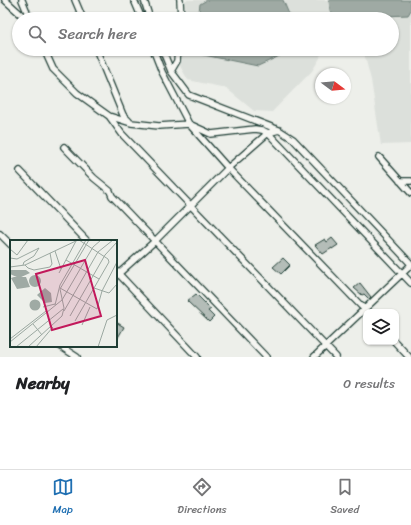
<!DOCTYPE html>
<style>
:root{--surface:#fff;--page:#f6f6f6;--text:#202124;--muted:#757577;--line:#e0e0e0;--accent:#1f6fb2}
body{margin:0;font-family:Sriracha,sans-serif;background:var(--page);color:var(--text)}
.controls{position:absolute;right:12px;bottom:12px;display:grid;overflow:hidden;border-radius:8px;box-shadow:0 1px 3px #0004}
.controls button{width:36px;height:36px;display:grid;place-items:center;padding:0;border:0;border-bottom:1px solid var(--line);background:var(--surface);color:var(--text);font:20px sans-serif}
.compass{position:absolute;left:315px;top:68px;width:36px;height:36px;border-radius:50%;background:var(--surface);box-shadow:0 1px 3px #0004;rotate:106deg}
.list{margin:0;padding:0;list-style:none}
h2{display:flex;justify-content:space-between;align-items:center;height:52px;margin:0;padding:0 16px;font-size:17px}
h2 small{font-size:13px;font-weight:400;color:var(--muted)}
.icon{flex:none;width:22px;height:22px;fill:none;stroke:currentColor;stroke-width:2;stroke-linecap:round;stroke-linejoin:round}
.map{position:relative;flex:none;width:411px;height:357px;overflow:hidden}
.search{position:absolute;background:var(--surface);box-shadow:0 1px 3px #0004;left:12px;right:12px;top:12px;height:44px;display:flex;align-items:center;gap:10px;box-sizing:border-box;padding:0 14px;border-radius:22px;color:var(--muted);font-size:15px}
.sheet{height:112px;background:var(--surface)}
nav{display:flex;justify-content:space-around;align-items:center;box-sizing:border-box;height:56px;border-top:1px solid var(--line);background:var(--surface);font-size:11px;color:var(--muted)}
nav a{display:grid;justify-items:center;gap:2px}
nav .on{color:var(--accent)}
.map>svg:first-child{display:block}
.built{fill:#dce0db}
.water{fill:#9faaa4;stroke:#6c7e77}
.building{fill:#b4bdb8;stroke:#1f3d34}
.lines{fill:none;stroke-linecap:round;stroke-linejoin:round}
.minor-casing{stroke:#1f3d34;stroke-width:8}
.minor{stroke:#f6f6f2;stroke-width:5.5}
.inset-road{fill:none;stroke:#9ba8a1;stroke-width:1}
.view{fill:#c2185b;fill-opacity:0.15;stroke:#c2185b;stroke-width:2}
.inset-edge{fill:none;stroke:#1f3d34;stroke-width:2}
</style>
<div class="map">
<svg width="411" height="357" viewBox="0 0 411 357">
<rect width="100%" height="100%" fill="#edefea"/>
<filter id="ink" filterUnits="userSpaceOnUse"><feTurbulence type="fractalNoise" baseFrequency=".025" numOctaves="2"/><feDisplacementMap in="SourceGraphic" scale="8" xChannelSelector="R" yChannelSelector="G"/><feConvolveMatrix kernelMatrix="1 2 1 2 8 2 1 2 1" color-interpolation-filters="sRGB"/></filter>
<g filter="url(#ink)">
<path class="built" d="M 185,0 L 411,0 L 411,144 L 381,145 L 371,80 L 363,49 L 392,49 L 392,19 L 186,19 Z
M 183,49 L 321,49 L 320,58 L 312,71 L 272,112 L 254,111 L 226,88 L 188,80 L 180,66 Z"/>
<path class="water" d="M 207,0 L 283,0 L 291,19 L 198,19 L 200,4 Z
M 329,0 L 411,0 L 411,10 L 408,15 L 336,18 L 330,10 Z
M 194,49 L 290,49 L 286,53 L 258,66 L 194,53 Z"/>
<path class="building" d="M 332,238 L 338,245 L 332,249 L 332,248 L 323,254 L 315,245 L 325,239 L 327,242 Z
M 283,258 L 290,265 L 281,274 L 273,267 Z
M 360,283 L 371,297 L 369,299 L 364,294 L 362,295 L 354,288 Z
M 196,294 L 211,309 L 208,311 L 214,317 L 209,322 L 187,301 Z
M 116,322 L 124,327 L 116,341 Z"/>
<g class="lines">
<defs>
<path id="minor" d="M 5,0 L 26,19
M 22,0 L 30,19
M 75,0 L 83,19
M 134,0 L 142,19
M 144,0 L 150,19
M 180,0 L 181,19
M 44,49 L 53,69 L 77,93 L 109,116 L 131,123 L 159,126 L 189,124 L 211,134 L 255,129 L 262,130 L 268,133 L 411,283
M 96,49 L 123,115 L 129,121
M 153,49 L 162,72 L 189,124 L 228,168 L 367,312
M 162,49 L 171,71 L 189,95 L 279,130 L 293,139 L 411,264
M 171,71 L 177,61 L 178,49
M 109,116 L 122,134 L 336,357
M 64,147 L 94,178 L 110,191 L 112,196 L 266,357
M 379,157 L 411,193
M 20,171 L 87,241
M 400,181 L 411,181
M 0,234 L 11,245
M 116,271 L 197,357
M 116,276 L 155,241 L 228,168 L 268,133 L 279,130
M 395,342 L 409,357
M 60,346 L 77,357
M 314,357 L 411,265"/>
</defs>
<use href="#minor" class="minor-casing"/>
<use href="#minor" class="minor"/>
</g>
</g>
<g transform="translate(10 240)">
<rect width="107" height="107" fill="#edefea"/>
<path d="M 0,30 L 16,30 L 20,33 L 9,38 L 0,34 ZM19 41a6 6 0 1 1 12 0a6 6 0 1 1-12 0ZM 4,37 L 16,37 L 20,47 L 7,49 L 1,38 ZM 35,48 L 41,53 L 42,62 L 35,63 L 27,55 ZM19.5 65a5.5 5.5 0 1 1 11 0a5.5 5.5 0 1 1-11 0Z" fill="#9faaa4"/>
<path class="inset-road" d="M 0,9 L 7,15 L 18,0M 45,11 L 51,29M 0,18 L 7,19 L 29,8 L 24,16 L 14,22 L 13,25M 56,20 L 89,39M 15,25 L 18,28 L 24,30 L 40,27 L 42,24 L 40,13M 0,27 L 15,25 L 68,0M 49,33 L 66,1M 50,48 L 87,69 L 92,51 L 107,22M 84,48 L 99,53 L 107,44M 45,65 L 50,45 L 76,0M 33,67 L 45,64M 54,71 L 88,12 L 103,0M 60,76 L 95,15 L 107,2M 65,81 L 99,22 L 98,19 L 69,0M 23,84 L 32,95M 72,85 L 80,67M 0,99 L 36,71M 0,102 L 52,60 L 83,7 L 91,0M 6,107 L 53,69M 18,107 L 52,76 L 54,68 L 50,49 L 79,0M 26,107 L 43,87M 88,107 L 97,80 L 107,75"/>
<path class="view" d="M 75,20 L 91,76 L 42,90 L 26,34 Z"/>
<rect width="107" height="107" class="inset-edge"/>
</g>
</svg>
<div class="controls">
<button><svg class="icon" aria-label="layers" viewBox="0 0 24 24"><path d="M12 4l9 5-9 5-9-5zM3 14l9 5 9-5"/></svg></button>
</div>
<svg class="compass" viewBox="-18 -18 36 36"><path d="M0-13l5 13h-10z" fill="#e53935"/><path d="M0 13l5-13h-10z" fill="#757577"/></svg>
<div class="search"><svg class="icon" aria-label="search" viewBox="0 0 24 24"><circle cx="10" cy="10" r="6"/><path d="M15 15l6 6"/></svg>Search here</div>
</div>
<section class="sheet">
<h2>Nearby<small>0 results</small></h2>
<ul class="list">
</ul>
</section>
<nav>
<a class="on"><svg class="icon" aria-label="map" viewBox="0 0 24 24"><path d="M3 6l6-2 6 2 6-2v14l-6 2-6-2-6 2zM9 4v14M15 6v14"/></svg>Map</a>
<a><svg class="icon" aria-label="directions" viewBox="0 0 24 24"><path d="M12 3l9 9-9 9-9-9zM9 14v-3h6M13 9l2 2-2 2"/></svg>Directions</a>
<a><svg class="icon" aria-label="saved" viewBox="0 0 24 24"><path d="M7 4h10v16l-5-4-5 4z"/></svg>Saved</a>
</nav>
